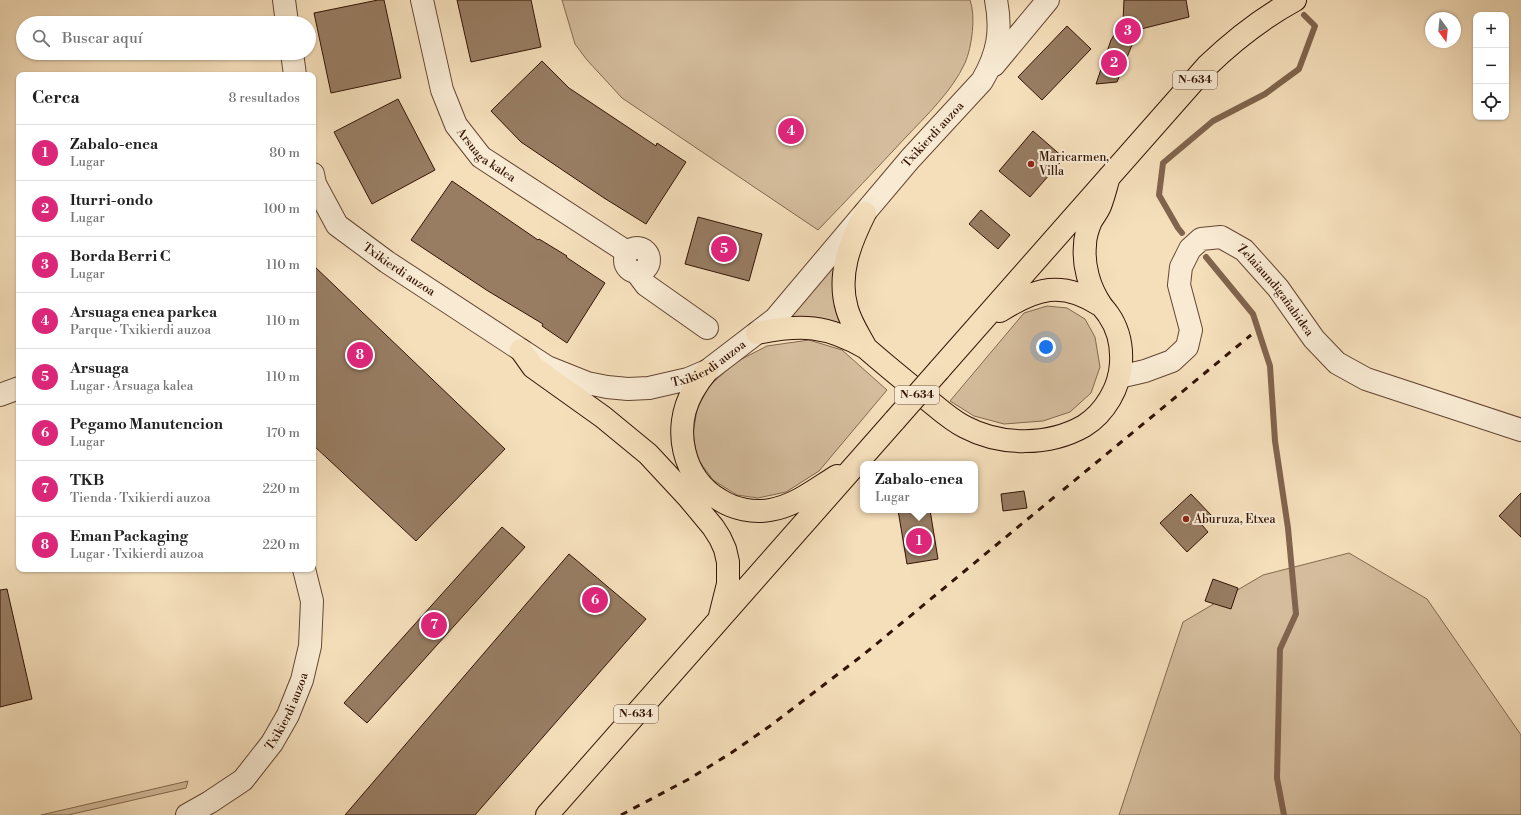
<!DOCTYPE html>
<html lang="es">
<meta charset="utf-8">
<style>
:root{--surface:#fff;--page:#f6f6f6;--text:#222;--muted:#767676;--line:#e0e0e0;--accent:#db2777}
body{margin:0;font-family:"Libre Bodoni",serif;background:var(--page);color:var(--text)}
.controls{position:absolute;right:12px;top:12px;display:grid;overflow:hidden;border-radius:8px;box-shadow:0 1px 3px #0004}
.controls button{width:36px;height:36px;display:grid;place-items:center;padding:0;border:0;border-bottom:1px solid var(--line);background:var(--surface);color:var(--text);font:20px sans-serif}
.compass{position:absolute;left:1425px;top:12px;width:36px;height:36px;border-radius:50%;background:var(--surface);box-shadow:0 1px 3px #0004;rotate:165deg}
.you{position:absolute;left:1046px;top:347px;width:14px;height:14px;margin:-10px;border:3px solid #fff;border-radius:50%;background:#1a73e8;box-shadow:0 0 0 6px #1a73e833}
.badge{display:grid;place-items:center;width:26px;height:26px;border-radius:50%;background:var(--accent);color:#fff;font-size:13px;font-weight:700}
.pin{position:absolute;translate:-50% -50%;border:2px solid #fff;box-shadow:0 1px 4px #0006}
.popup{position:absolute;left:860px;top:461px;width:118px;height:52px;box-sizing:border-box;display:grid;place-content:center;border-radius:8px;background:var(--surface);filter:drop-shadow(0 1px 3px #0005);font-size:13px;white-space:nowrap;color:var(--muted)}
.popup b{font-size:15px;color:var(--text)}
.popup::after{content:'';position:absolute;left:50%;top:100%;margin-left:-8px;border:8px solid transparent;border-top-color:var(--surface)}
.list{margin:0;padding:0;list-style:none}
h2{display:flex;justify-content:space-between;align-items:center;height:52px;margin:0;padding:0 16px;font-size:17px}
h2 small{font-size:13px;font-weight:400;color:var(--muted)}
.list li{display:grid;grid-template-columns:26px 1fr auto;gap:12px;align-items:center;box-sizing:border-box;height:56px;padding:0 16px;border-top:1px solid var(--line)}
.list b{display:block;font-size:15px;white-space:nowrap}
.list p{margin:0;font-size:13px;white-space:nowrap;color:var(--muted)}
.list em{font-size:13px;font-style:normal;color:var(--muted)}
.icon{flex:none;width:22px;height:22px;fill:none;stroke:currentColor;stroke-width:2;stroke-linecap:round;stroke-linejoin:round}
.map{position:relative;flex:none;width:1521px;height:815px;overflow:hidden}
.search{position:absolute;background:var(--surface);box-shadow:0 1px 3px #0004;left:16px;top:16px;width:300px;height:44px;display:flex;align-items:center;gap:10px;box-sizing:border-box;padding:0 14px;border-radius:22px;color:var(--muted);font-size:15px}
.panel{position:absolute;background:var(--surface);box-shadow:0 1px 3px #0004;left:16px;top:72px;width:300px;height:500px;border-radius:8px}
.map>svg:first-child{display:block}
.green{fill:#d4bc9c;stroke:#846850}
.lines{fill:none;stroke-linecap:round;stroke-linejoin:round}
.stream{stroke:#80644d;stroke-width:6}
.building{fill:#987d63;stroke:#341304}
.minor-casing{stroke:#644632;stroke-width:24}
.highway-casing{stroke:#341304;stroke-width:24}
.minor{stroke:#f8ead3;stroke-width:22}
.highway{stroke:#f5dfbb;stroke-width:22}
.rail{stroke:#341304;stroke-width:3;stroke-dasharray:7 7;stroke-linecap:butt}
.highway-bridge-casing{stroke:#341304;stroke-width:24;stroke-linecap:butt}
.highway-bridge{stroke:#f5dfbb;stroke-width:22}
.poi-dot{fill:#8f2418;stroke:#f8ead3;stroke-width:1.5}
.labels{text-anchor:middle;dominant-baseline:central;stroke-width:4;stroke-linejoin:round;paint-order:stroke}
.shield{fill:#f8ead3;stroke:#6f5442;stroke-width:1}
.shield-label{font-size:11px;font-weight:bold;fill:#341304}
.street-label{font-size:12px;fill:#341304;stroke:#f8ead3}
.poi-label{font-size:12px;fill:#341304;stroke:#f8ead3;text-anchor:start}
</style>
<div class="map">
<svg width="1521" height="815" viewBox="0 0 1521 815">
<rect width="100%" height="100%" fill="#f5dfbb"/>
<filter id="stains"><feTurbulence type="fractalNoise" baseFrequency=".005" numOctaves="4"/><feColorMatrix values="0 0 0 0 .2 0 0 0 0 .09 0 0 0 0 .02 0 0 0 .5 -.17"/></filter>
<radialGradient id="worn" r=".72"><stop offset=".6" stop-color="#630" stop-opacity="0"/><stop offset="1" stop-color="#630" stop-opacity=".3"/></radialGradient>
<path class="green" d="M 562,0 L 970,0 C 976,16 972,47 965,63 C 952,91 927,115 906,137 C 877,168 848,199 818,230 L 622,98 L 587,60 L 575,44 Z
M 835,265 L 848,331 L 789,318 Z
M 1047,306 L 1067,308 L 1085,319 L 1095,337 L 1100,367 L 1091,393 L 1070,412 L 1043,421 L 1004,424 L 974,416 L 950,401 L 1024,313 Z
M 809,340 L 842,350 L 887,390 L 819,471 L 786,492 L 758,498 L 737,495 L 713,480 L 697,458 L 693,434 L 697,409 L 709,386 L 736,362 L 767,346 Z
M 1349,553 L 1427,599 L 1521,735 L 1521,815 L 1119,815 L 1183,622 L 1263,575 Z
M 188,781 L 186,788 L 68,815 L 41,815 Z"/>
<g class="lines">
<path class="stream" d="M 1182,233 L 1178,228 L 1159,195 L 1163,163 L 1213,121 L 1265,94 L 1299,69 L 1315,26 L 1304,15
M 1206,257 L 1253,314 L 1270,366 L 1275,441 L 1288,528 L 1296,614 L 1280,649 L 1277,778 L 1284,815"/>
</g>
<path class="building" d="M 378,0 L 384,0 L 401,78 L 331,93 L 314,13 Z
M 457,0 L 531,0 L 541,47 L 471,62 Z
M 1124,0 L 1186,0 L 1189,17 L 1141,29 L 1132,45 L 1117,82 L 1096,84 L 1111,40 L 1123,21 Z
M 1067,26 L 1091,49 L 1042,100 L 1018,77 Z
M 542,61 L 569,88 L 656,146 L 657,143 L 686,162 L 646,224 L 604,198 L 521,142 L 491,111 Z
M 398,99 L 435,170 L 372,204 L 334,132 Z
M 1033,131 L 1064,158 L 1030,197 L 999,171 Z
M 452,181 L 538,240 L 539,239 L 567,256 L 566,257 L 605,283 L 567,343 L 542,326 L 543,324 L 488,291 L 411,240 Z
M 981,210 L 1010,235 L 998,249 L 969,224 Z
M 698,217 L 762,234 L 749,281 L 685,264 Z
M 313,265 L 505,449 L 416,541 L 313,445 Z
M 1024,491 L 1027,508 L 1003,511 L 1001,494 Z
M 1521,493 L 1521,537 L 1499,516 Z
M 1191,494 L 1212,516 L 1202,525 L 1208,532 L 1187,552 L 1160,523 Z
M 898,510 L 930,510 L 938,559 L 907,564 Z
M 502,527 L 525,547 L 367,723 L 344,703 Z
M 569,554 L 646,619 L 475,815 L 345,815 Z
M 1213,579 L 1238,588 L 1231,609 L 1205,601 Z
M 7,589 L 32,699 L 0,707 L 0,590 Z"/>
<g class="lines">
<defs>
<g id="minor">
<path d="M 284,0 L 287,23"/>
<path id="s1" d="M 422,0 L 442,90 L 456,125 L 481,157 L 627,252"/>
<path d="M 292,53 L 295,75"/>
<path d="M 994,65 L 1048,0"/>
<path id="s2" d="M 313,174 L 315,184 L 337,225 L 387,262 L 547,367 L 587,383 L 607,387 L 628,389 L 649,388 L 688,379 L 707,371 L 775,319 L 910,159 L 982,81 C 998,54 1002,31 996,0"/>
<circle cx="637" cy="260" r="12"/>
<path d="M 637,273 L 646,285 L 707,328"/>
<path id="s3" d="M 1119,377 L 1145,371 L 1172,361 L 1187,347 L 1191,330 L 1179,285 L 1181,267 L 1190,249 L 1201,239 L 1221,237 L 1244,250 L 1278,288 L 1314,339 L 1337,363 L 1366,379 L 1521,430"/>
<path d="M 0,395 L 19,388"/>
<path id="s4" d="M 187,815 L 210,802 L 243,780 L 272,743 L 288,715 L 302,680 L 310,646 L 312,601 L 304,569"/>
</g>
<path id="highway" d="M 865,213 C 850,243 837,275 847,309 C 851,323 859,335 866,348
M 1000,311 C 1036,288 1062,280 1100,305
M 757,333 C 801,324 827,325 866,348 C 884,364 903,379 922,395 C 936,406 949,419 965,427 C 1001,446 1049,446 1084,426 C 1105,413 1120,387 1121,363 C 1122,346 1118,328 1108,314 C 1106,311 1103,308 1101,305 C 1089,287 1083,265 1085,245 C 1085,238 1088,228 1091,221 C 1094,216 1098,211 1100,206 C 1104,196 1106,186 1109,177
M 521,350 L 533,367 L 603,417 L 648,454 L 688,497 L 713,527 L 720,538 L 725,549 L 728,562 L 728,584 L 720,616
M 939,370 L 1207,66 C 1234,40 1262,18 1295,0
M 707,371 C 702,377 697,384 693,391 C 672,428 682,478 720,500 C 734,509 753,513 770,510 C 795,506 816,489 837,476
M 547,815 L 895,420"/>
</defs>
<use href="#minor" class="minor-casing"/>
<use href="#highway" class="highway-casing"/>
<use href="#minor" class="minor"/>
<use href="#highway" class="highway"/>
<path class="rail" d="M 1063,490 L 1251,335
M 621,815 L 689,779 L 731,753 L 770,726 L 863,655 L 1058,494"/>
<defs>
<path id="highway-bridge" d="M 895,420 L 939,370"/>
</defs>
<use href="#highway-bridge" class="highway-bridge-casing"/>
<use href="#highway-bridge" class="highway-bridge"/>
</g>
<g class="poi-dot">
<circle cx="1031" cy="164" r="4"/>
<circle cx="1186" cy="519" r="4"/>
</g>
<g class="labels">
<g class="shield">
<rect x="1173" y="71" width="44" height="18" rx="3"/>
<rect x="895" y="386" width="44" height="18" rx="3"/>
<rect x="614" y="705" width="44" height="18" rx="3"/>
</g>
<g class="shield-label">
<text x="1195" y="80">N-634</text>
<text x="917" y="395">N-634</text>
<text x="636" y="714">N-634</text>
</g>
<g class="street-label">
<text stroke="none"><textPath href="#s2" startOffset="805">Txikierdi auzoa</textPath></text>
<text stroke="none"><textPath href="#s1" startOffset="173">Arsuaga kalea</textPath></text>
<text stroke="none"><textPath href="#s2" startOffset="133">Txikierdi auzoa</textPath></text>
<text stroke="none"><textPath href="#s3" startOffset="291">Zelaiaundigañabidea</textPath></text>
<text stroke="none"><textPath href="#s2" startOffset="481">Txikierdi auzoa</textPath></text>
<text stroke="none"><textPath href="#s4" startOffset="148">Txikierdi auzoa</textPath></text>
</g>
<g class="poi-label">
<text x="1039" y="157">Maricarmen,<tspan x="1039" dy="14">Villa</tspan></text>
<text x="1194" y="519">Aburuza, Etxea</text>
</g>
</g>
<rect width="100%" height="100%" filter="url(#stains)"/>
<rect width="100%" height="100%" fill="url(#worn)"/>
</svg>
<div class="controls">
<button>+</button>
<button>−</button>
<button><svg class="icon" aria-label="locate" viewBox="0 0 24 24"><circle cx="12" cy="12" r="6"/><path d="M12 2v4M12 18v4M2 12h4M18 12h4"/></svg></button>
</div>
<svg class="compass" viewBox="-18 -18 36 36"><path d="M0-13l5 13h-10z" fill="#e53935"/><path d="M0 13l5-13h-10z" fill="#767676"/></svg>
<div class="you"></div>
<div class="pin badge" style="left:919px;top:541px">1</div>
<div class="popup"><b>Zabalo-enea</b>Lugar</div>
<div class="pin badge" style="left:1114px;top:63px">2</div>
<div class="pin badge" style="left:1128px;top:31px">3</div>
<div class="pin badge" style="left:791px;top:131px">4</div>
<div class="pin badge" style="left:724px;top:249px">5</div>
<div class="pin badge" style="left:595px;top:600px">6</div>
<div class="pin badge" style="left:434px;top:625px">7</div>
<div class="pin badge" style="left:360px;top:355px">8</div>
<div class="search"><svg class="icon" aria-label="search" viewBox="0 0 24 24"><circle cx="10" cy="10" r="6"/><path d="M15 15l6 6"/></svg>Buscar aquí</div>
<section class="panel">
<h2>Cerca<small>8 resultados</small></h2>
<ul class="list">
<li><span class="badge">1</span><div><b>Zabalo-enea</b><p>Lugar</p></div><em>80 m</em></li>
<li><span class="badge">2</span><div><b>Iturri-ondo</b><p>Lugar</p></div><em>100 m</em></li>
<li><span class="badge">3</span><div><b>Borda Berri C</b><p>Lugar</p></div><em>110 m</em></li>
<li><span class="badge">4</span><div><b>Arsuaga enea parkea</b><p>Parque · Txikierdi auzoa</p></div><em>110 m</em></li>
<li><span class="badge">5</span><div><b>Arsuaga</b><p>Lugar · Arsuaga kalea</p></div><em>110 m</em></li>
<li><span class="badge">6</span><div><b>Pegamo Manutencion</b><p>Lugar</p></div><em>170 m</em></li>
<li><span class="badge">7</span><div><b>TKB</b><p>Tienda · Txikierdi auzoa</p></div><em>220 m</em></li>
<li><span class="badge">8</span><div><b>Eman Packaging</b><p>Lugar · Txikierdi auzoa</p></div><em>220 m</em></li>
</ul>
</section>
</div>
